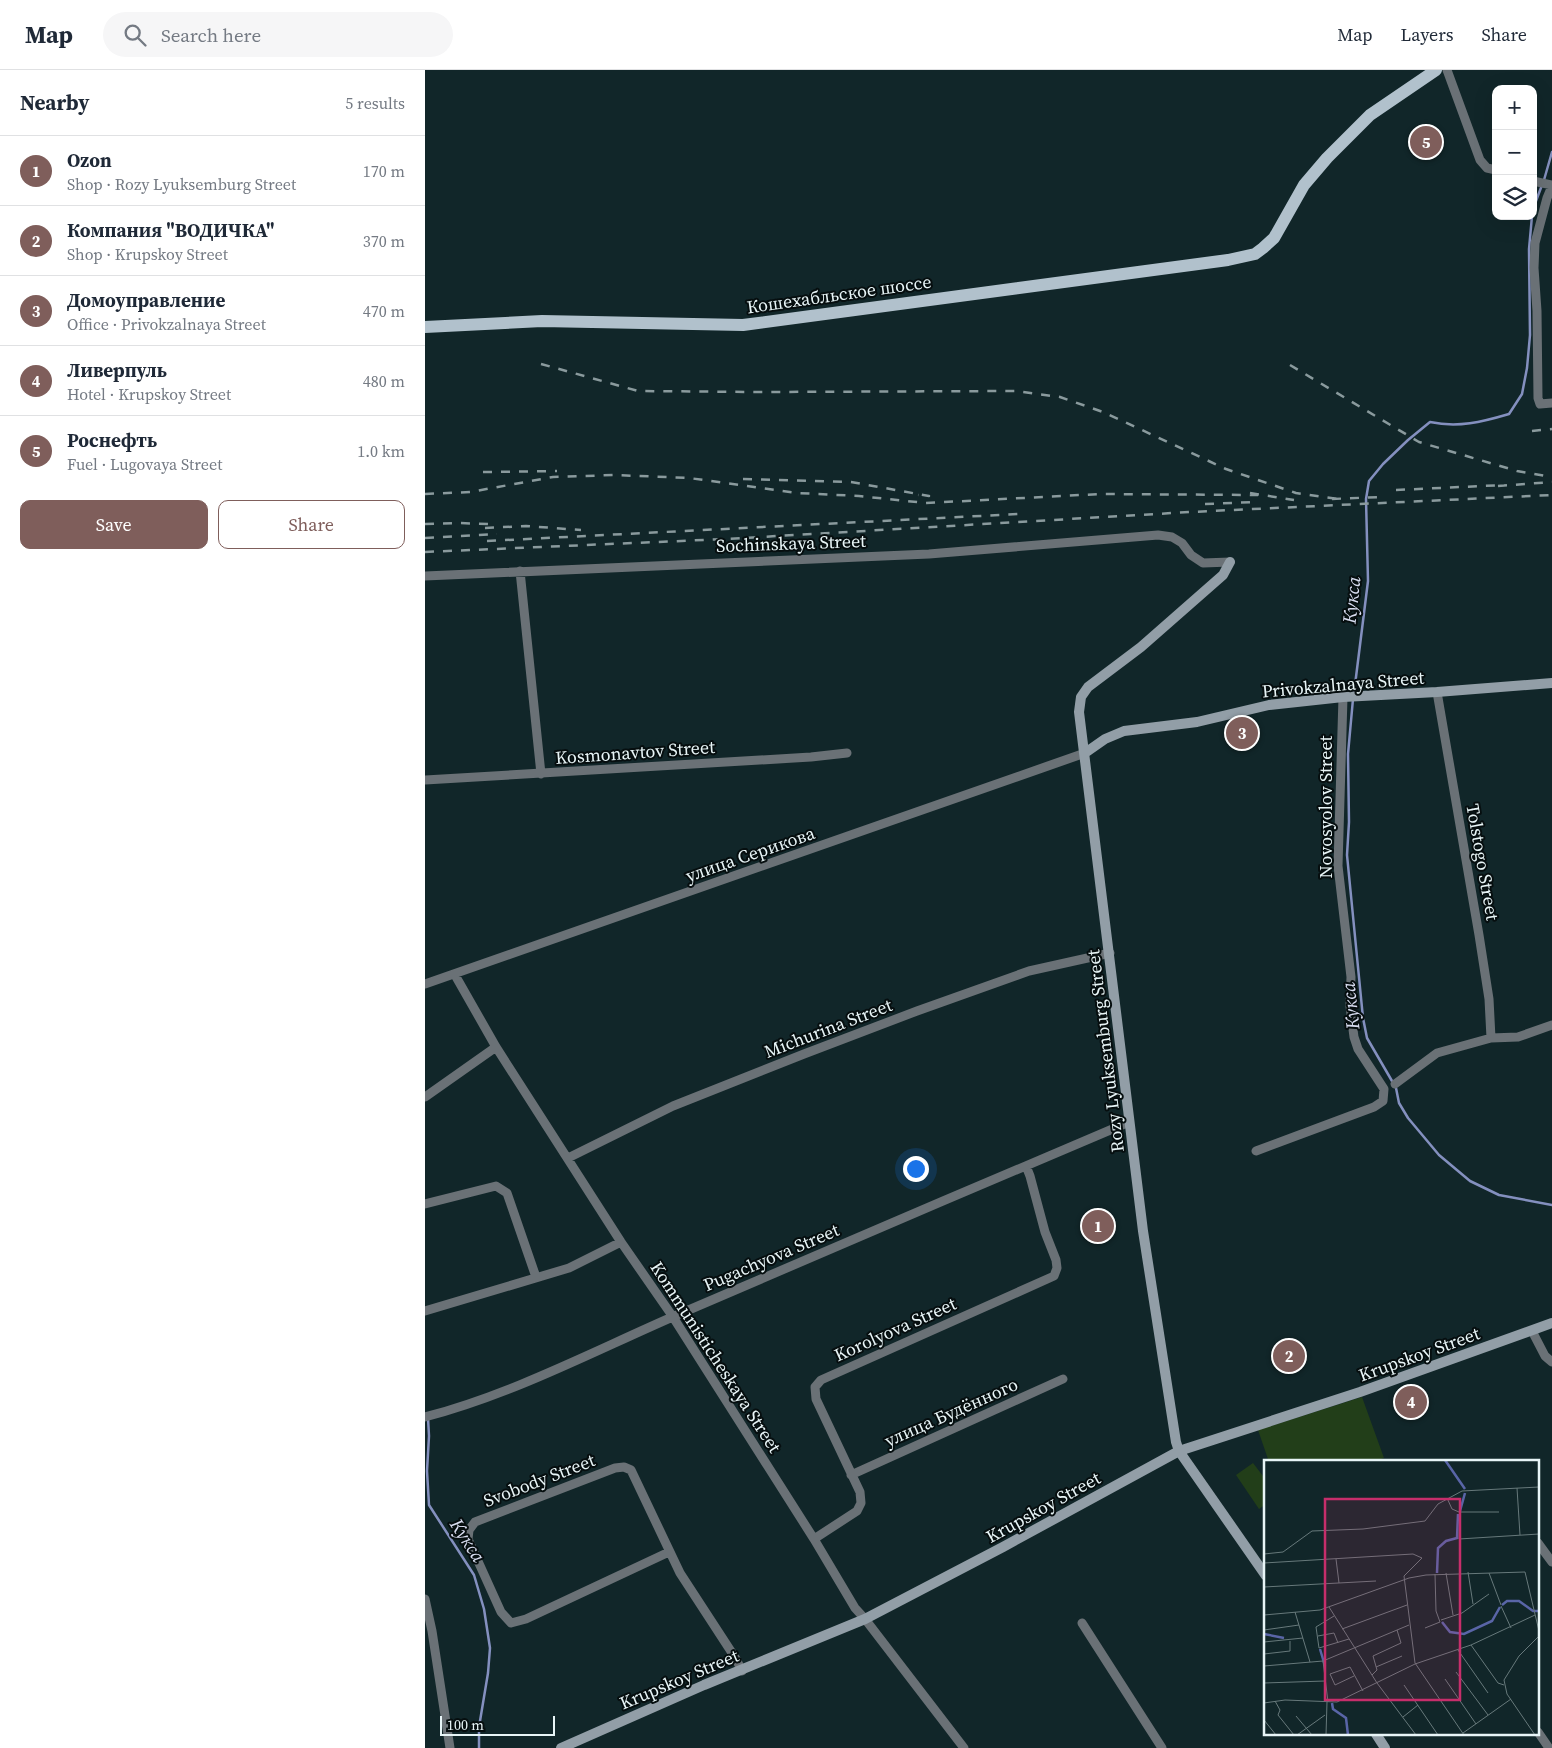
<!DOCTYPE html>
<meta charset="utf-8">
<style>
:root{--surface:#fff;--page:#f6f6f7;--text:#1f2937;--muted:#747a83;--line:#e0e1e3;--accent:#7f5e5b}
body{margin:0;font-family:"Source Serif 4",serif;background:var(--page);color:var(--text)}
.controls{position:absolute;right:15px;top:15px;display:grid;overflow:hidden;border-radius:10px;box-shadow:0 5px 20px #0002}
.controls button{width:45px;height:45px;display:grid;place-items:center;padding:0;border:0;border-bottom:1px solid var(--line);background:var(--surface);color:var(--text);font:25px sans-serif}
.scale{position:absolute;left:15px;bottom:12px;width:115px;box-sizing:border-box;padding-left:5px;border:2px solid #e8f5f7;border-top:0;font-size:14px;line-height:18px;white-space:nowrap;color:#e8f5f7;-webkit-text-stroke:4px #060e0f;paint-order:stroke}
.you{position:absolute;left:490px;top:1098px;width:18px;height:18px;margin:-12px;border:4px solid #fff;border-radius:50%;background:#1a73e8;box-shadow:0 0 0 8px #1a73e833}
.badge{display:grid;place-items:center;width:32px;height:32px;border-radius:50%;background:var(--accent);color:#fff;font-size:16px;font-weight:700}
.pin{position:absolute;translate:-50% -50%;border:2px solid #fff;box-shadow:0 1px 5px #0006}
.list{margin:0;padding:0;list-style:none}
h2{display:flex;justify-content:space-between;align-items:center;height:65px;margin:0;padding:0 20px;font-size:21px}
h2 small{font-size:16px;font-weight:400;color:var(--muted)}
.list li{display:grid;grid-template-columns:32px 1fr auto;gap:15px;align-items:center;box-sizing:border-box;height:70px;padding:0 20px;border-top:1px solid var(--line)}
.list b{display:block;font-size:19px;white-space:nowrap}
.list p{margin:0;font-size:16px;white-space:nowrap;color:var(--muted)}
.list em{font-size:16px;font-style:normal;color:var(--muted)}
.actions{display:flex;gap:10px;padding:15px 20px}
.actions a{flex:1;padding:11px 0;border:1px solid var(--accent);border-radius:10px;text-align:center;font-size:18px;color:var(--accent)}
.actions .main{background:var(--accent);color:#fff}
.icon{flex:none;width:28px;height:28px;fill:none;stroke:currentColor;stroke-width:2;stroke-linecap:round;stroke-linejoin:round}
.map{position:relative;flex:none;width:1127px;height:1678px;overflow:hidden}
header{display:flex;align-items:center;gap:30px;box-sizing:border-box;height:70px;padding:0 25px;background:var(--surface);border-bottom:1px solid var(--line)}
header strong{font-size:24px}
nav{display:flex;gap:28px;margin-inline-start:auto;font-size:18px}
.search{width:350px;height:45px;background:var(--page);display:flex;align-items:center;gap:12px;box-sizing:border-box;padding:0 18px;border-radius:28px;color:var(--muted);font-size:19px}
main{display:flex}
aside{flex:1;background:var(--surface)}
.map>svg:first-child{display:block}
.green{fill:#223e19}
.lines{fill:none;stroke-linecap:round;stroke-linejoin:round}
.stream{stroke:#8490bf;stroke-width:2.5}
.street{stroke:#6a7176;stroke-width:9}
.secondary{stroke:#929ea7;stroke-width:10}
.primary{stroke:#b1c1cc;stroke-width:12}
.rail{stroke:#8a9a9d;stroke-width:2.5;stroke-dasharray:9 9;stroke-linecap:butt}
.labels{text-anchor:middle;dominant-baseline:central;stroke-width:4;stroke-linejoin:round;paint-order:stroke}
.street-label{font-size:18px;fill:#e8f5f7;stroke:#060e0f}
.water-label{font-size:19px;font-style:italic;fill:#d8ddf0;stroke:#060e0f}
.inset-river{fill:none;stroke:#5965a7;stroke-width:2.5}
.inset-road{fill:none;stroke:#67797b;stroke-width:1}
.view{fill:#c62e6b;fill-opacity:0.15;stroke:#c62e6b;stroke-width:2.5}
.inset-edge{fill:none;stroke:#e8f5f7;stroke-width:2.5}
</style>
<header>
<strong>Map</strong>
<div class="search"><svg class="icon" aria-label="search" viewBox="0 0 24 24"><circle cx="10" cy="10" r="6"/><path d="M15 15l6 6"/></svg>Search here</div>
<nav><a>Map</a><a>Layers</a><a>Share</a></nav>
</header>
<main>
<aside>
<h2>Nearby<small>5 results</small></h2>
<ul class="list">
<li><span class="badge">1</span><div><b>Ozon</b><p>Shop · Rozy Lyuksemburg Street</p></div><em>170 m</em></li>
<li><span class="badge">2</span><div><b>Компания &quot;ВОДИЧКА&quot;</b><p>Shop · Krupskoy Street</p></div><em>370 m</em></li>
<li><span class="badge">3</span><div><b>Домоуправление</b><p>Office · Privokzalnaya Street</p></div><em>470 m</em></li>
<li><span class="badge">4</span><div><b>Ливерпуль</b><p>Hotel · Krupskoy Street</p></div><em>480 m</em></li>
<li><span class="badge">5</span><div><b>Роснефть</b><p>Fuel · Lugovaya Street</p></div><em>1.0 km</em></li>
</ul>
<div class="actions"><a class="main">Save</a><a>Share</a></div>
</aside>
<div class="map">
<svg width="1127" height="1678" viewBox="0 0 1127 1678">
<rect width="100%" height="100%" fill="#112629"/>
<path class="green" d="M 937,1327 L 959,1388 L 948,1392 L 844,1392 L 833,1360 Z
M 828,1393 L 841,1410 L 841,1434 L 834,1439 L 811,1405 Z"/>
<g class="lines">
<path class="stream" d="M 1119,110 L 1127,82
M 1108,139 L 1117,115
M 929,623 L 943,511 L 941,429 L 944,411 L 958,394 L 983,370 L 1005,352 C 1033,358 1057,352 1084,344 L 1097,324 L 1102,298 L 1105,265 L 1104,179 L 1107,146
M 928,629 L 923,684 L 924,752 L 922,785 L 938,948 L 942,968 L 967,1011
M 971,1018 L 974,1033 L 983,1048 L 1014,1085 L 1045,1111 L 1074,1125 L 1127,1135
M 3,1348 L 4,1366 L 2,1401 L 4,1435 L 49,1505 L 59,1539 L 65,1578 L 63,1603 L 54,1657 L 54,1678"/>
<path class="street" d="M 1022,0 L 1055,90 L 1062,98 L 1071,100
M 1108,111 L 1127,115
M 1127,116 L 1122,128 L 1110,173 L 1109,198 L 1112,241 L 1113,328 L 1115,334 L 1127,333
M 95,501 L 116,704
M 0,506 L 504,484 L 733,465 L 747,467 L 757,473 L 766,485 L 778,493 L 805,492
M 1012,622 L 1054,865 L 1064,929 L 1066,968
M 0,710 L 386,687 L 422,683
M 30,905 L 71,977 L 196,1172 L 248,1247 L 389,1469 L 430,1538 L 440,1549 L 539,1678
M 0,914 L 660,683
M 970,1014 L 1012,983 L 1066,968 L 1093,967 L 1127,955
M 0,1027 L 71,977
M 831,1081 L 949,1037 L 958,1031 L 959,1019 L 933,979 L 929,967 L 925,936 L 926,907 L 913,796 L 918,627
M 143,1088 L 248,1036 L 379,984 L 492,941 L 604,901 L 685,883
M 0,1134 L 71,1116 L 82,1123 L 111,1207
M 0,1241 L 144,1198 L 196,1172
M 1107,1261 L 1120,1286 L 1127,1292
M 0,1347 C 88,1324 169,1281 252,1245 C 403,1180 553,1116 704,1052
M 426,1405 L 638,1309
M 389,1469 L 432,1441 L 436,1433 L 435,1422 L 391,1329 L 390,1317 L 396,1310 L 629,1206 L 632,1198 L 631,1190 L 620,1162 L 605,1106 L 601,1096
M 1113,1473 L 1127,1492
M 244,1482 L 101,1549 L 86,1553 L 76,1542 L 43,1469 L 44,1460 L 50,1452 L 190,1398 L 199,1397 L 206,1400 L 255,1503 L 311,1589 L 317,1601
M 0,1529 L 7,1561 L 25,1678
M 657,1553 L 737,1678
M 1113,1662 L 1124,1678"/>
<path class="secondary" d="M 805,492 L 798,505 L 716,577 L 663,617 L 656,627 L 654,642 L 718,1161 L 751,1372 L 754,1381 L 841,1506
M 660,683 L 680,669 L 699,661 L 772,652 L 844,635 L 918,627 L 1012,622 L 1127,613
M 951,1664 L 960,1678
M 136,1678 L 279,1615 L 440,1549 L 578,1477 L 754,1381 L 935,1322 L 1127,1253"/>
<path class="primary" d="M 0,257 L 117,251 L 318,255 L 803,190 L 830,184 L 838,178 L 849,168 L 879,115 L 902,88 L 945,45 L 1011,0"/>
<path class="rail" d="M 116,294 L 213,321 L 334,322 L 590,321 L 635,327 L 678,342 L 801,399 L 871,423 L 913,429
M 865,295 L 994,372 L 1092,401 L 1127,407
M 1107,361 L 1127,359
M 58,402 L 132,401
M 318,409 L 426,412 L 504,426 L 493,425
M 1073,416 L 1127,412
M 971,420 L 1079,415
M 825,423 L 869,430
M 0,424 L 45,422 L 128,407 L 190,405 L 264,408 L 372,423 L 434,426 L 501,433 L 675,424 L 833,425
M 907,429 L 955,427
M 780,434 L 832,432
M 0,454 L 32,453 L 66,454
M 60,458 L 101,456 L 156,460
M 0,468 L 72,464
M 62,471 L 594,444
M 0,482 L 301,469 L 765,442 L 1127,425"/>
</g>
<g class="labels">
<g class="street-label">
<text transform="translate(414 224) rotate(-8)">Кошехабльское шоссе</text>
<text transform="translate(366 473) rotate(-2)">Sochinskaya Street</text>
<text transform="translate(918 614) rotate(-5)">Privokzalnaya Street</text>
<text transform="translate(210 682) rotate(-4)">Kosmonavtov Street</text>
<text transform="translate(900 737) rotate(-90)">Novosyolov Street</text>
<text transform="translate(325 784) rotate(-19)">улица Серикова</text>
<text transform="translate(1058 792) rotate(80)">Tolstogo Street</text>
<text transform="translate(403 958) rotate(-21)">Michurina Street</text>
<text transform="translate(680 981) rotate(-97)">Rozy Lyuksemburg Street</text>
<text transform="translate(346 1187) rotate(-23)">Pugachyova Street</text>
<text transform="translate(470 1259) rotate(-24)">Korolyova Street</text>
<text transform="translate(994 1284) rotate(-20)">Krupskoy Street</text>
<text transform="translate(291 1287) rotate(57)">Kommunisticheskaya Street</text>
<text transform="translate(526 1342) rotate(-24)">улица Будённого</text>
<text transform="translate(114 1410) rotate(-21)">Svobody Street</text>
<text transform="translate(618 1437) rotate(-29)">Krupskoy Street</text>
<text transform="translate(254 1609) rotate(-23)">Krupskoy Street</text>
</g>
<g class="water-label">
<text transform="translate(926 530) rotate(-84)">Кукса</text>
<text transform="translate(925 936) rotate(-96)">Кукса</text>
<text transform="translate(43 1470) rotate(57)">Кукса</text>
</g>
</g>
<g transform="translate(839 1390)">
<rect width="275" height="275" fill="#112629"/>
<path class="inset-river" d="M 181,0 L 201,29M 196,51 L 201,33M 173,113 L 174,88 L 182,81 L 193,78 L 194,54M 238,145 L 243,141 L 255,141 L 269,151 L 275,151M 178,162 L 186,172 L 200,174 L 228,161 L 236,147M 0,174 L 20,178M 56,189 L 61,206M 68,243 L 69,249 L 82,258 L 84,275"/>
<path class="inset-road" d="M 253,28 L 256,75M 183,38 L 188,49 L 195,52 L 235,52M 196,53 L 195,79 L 275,74M 0,94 L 19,92 L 48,71 L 99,69 L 161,61 L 174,44 L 198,31 L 275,27M 72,99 L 75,123M 0,103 L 149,94 L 158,98 L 140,116 L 151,203 L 200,275M 204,112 L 209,144M 182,113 L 189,155M 225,113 L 237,145M 0,127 L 112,121M 237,146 L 247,168M 65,147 L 113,223 L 152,275M 31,152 L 46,202M 0,155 L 56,150 L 145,118 L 162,115 L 261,112 L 275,171M 70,156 L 52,167 L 55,188 L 85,179M 177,160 L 198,153 L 225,134M 161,168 L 176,162 L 172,151 L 171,114M 78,169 L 143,145M 0,170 L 35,165M 54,176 L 70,173 L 74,183M 0,182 L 39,178M 207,185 L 234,223 L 240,225M 194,190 L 224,233M 0,194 L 26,191 L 26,181M 59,201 L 64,242M 0,206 L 59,201 L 145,165M 112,207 L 138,196M 192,212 L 224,255M 108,215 L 113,210 L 109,196 L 137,183 L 133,170M 90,216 L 71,225 L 66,214 L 86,207 L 99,231M 181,219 L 212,264M 0,223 L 61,221M 140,225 L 174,275M 11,241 L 16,250 L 14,255 L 30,275M 0,243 L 21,240 L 73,242 L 151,204 L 207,185 L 271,155M 32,256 L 48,275M 139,257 L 154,245M 0,260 L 12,275M 199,273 L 247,239M 33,275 L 61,255M 62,275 L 63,242M 271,275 L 243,234 L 240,220 L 255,196 L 275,176"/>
<path class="view" d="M 61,39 L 196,39 L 196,240 L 61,240 Z"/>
<rect width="275" height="275" class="inset-edge"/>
</g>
</svg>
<div class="controls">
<button>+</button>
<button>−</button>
<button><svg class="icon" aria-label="layers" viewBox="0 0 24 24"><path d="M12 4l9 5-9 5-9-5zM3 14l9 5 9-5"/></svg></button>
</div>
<div class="scale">100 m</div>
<div class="you"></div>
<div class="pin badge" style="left:673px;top:1156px">1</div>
<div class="pin badge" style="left:864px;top:1286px">2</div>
<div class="pin badge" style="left:817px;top:663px">3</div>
<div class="pin badge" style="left:986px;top:1332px">4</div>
<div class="pin badge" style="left:1001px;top:72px">5</div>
</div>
</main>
